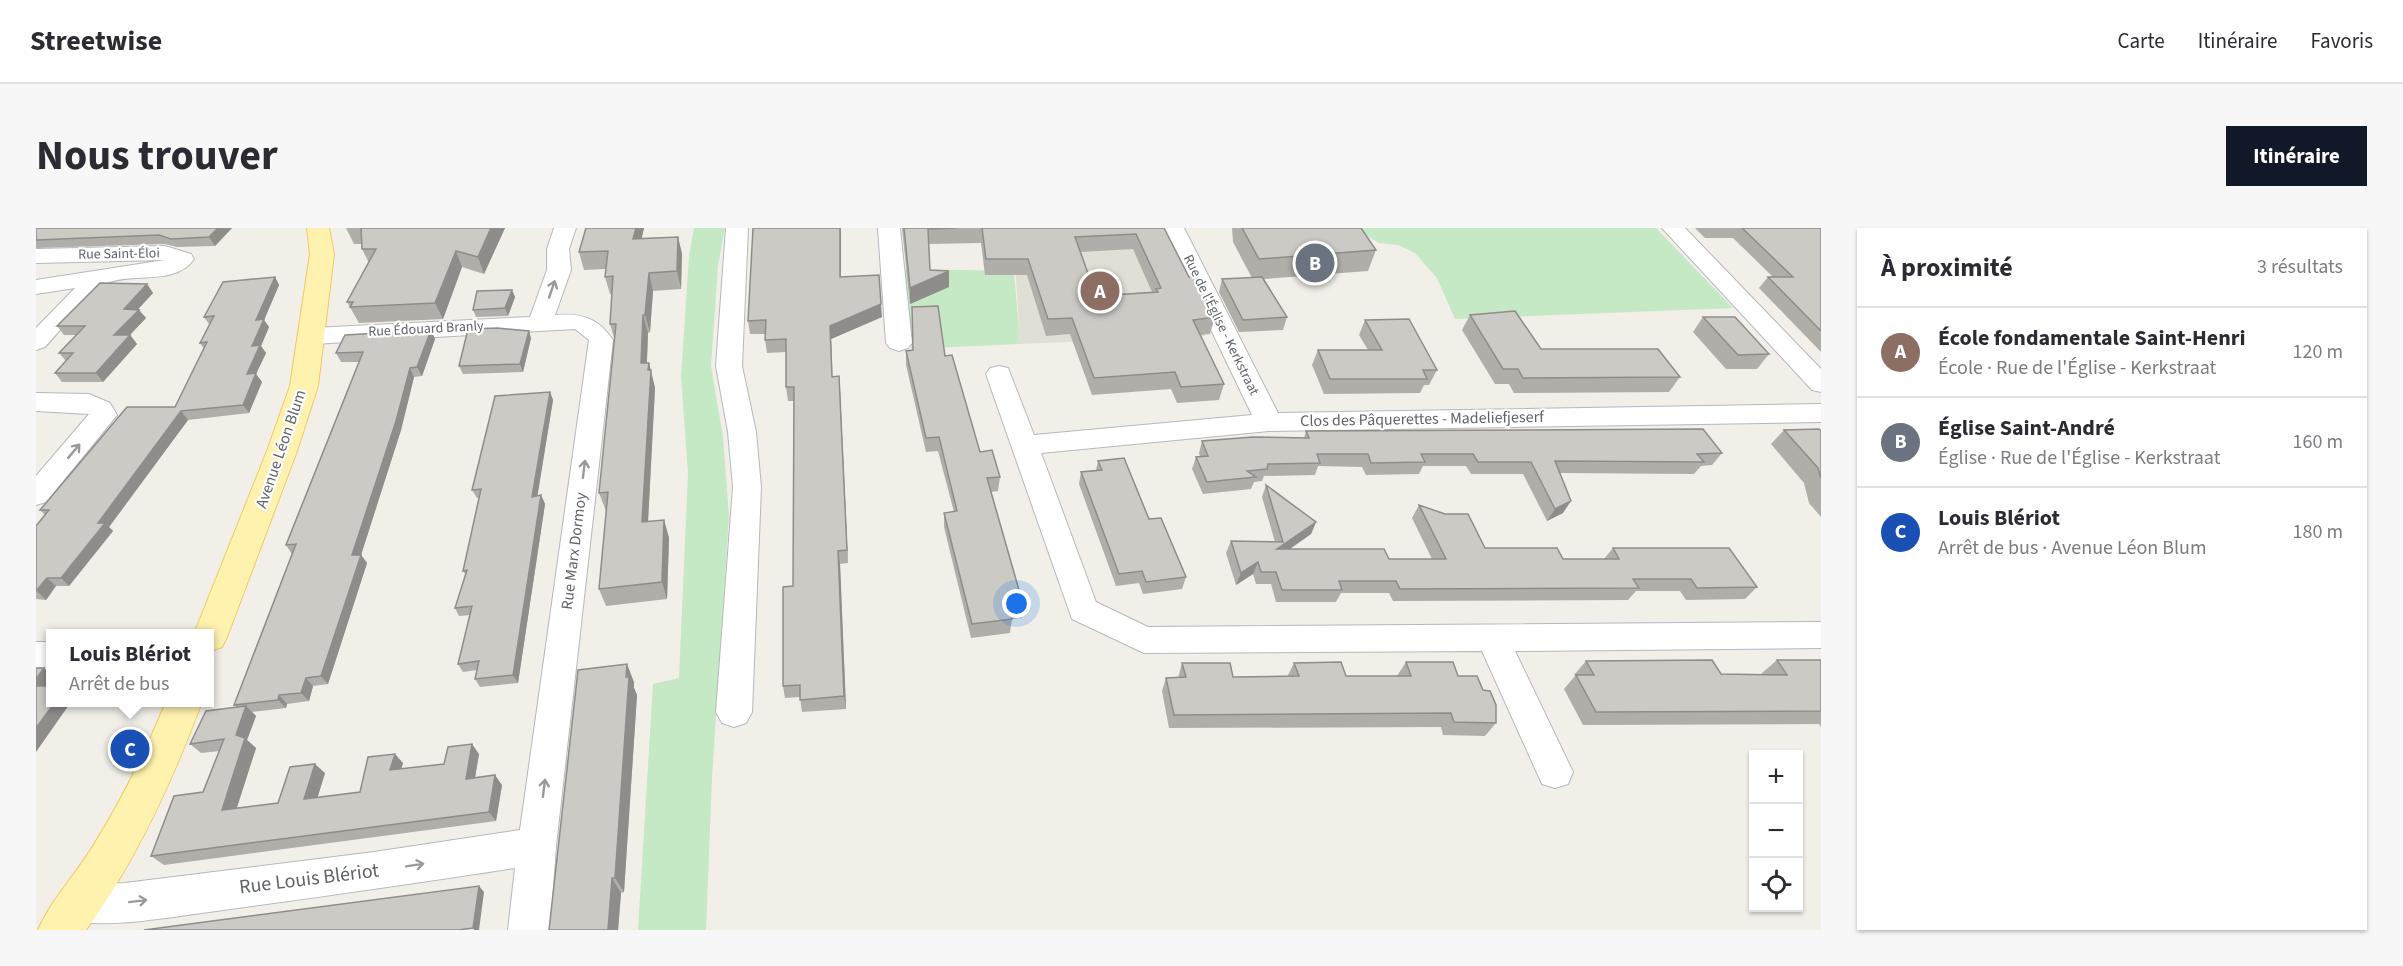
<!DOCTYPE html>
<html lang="fr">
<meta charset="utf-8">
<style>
:root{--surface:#fff;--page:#f7f7f7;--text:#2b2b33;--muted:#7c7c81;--line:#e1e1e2;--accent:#111827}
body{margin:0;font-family:"Source Sans 3",sans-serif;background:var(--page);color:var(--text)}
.controls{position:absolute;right:18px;bottom:18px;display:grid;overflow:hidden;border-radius:0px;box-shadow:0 2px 4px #0004}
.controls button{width:54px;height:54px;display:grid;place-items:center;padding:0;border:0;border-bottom:2px solid var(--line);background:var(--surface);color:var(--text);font:30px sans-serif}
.you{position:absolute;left:981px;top:376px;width:21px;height:21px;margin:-15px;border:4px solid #fff;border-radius:50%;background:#1a73e8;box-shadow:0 0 0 9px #1a73e833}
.badge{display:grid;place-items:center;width:39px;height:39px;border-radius:50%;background:var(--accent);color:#fff;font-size:20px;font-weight:700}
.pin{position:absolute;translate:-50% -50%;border:3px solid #fff;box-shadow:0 2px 6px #0006}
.popup{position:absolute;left:10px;top:401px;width:168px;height:78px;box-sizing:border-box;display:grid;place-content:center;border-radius:0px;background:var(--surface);filter:drop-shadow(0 2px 4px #0005);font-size:20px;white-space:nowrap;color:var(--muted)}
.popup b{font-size:22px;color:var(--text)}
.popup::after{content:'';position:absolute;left:50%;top:100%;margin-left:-12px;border:12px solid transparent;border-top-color:var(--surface)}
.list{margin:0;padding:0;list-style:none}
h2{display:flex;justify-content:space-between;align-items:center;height:78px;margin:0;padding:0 24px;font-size:26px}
h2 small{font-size:20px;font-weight:400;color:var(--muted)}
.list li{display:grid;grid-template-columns:39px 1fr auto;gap:18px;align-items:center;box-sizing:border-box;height:90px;padding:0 24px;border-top:2px solid var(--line)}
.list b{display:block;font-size:22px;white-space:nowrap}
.list p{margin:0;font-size:20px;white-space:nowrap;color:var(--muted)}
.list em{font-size:20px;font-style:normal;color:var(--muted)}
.icon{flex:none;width:33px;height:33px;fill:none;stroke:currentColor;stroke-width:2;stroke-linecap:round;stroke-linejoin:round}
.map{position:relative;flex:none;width:1785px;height:702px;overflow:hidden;border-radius:0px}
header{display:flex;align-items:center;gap:36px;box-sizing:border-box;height:84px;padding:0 30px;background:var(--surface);border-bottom:2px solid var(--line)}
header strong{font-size:28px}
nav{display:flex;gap:33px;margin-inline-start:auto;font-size:21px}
.intro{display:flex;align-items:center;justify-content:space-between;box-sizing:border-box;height:144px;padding:0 36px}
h1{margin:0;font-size:42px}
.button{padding:15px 27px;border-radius:0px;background:var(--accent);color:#fff;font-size:21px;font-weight:700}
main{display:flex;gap:36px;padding:0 36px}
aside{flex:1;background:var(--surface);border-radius:0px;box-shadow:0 2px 4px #0004}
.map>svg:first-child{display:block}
.education{fill:#e1ded6}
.green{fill:#c5e8c5}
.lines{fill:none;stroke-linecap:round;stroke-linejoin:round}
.street-casing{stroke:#b5b8bc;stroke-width:2}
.primary-casing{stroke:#f2c960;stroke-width:2}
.street{fill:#fff;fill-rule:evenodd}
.primary{fill:#fff2af;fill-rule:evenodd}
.wall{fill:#afaea9;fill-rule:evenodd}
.shaded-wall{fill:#8f8d8a}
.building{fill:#cccac5;stroke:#8f8d8a;stroke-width:1.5;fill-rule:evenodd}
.oneway{stroke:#979a9d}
.labels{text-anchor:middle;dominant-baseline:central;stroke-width:4.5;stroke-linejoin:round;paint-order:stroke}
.far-street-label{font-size:14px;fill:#5f6368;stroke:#fff}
.street-label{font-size:16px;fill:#5f6368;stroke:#fff}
.near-street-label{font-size:20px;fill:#5f6368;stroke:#fff}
</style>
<header>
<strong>Streetwise</strong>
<nav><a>Carte</a><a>Itinéraire</a><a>Favoris</a></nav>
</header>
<div class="intro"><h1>Nous trouver</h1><a class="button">Itinéraire</a></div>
<main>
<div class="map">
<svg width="1785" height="702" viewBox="0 0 1785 702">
<rect width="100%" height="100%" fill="#f1efe8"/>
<path class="education" d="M 1122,9 L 1169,108 L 984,116 L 978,18 Z"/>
<path class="green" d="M 658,0 L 689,0 L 682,38 L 675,138 L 687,209 L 693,287 L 676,550 L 670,702 L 602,702 L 617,456 L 643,450 L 652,246 L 645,148 L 653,28 Z
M 1318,0 L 1620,0 L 1697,80 L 1419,91 L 1401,50 L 1379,25 L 1362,17 L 1343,15 Z
M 869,41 L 978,43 L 984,116 L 875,121 Z"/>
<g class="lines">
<defs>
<path id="street" d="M 518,0 L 540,0 L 533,21 L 535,42 L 519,87 C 546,85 562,90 577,112 L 520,618 L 514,702 L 472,702 L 479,640 C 377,656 275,670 173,684 C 133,689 67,702 30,691 L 24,677 L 30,663 L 44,657 L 89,655 L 338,624 L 484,602 L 553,112 L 539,101 L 277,116 L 268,113 L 265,108 L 268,103 L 277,100 L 494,89 L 511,42 L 511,21 Z
M 690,0 L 712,0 L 706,138 L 720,204 L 725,259 L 716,484 L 710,495 L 698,499 L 686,495 L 680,484 L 697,259 L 692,204 L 680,138 Z
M 842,0 L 864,0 L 876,115 L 872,120 L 863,123 L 854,120 L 850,115 Z
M 1126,0 L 1148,0 L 1242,185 L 1785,176 L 1785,194 L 1233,203 L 1005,225 L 1060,374 L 1112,399 L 1785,394 L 1785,420 L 1479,423 L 1537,544 L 1532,556 L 1519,560 L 1506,556 L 1446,423 L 1108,425 L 1036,391 L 950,146 L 954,140 L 963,138 L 972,140 L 998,207 L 1216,187 Z
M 1626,0 L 1649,0 L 1785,141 L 1785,164 L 1776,162 Z
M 129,18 L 155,26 L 158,31 C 140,58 97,44 71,55 C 61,59 19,108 9,119 L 0,122 L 0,100 L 39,60 L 0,66 L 0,52 L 129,32 L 0,35 L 0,21 Z
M 0,165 L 53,166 L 74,175 L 81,187 L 10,274 L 0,277 L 0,248 L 53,186 L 0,183 Z
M 0,414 L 14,414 L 14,442 L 0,442 Z"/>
<path id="primary" d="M 271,0 L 293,0 L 298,26 L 282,158 L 261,223 L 191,409 L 186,419 L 174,423 L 174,406 L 158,406 L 231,223 L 254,158 L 274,26 Z
M 130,474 L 166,474 C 136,554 100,633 50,702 L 2,702 C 15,672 40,646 57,618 C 86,572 109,524 130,474 Z"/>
</defs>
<use href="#street" class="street-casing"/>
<use href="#primary" class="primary-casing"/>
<use href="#street" class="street"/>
<use href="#primary" class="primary"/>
</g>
<path class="wall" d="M 0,0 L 196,0 L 179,18 L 141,19 L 129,16 L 0,20 Z
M 310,0 L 469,0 L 448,46 L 426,39 L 407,91 L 323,95 L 311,74 L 333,35 L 326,21 L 326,16 L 318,16 Z
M 550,0 L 608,0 L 606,10 L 642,9 L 646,26 L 645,61 L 617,63 L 614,104 L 612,105 L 611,135 L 613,135 L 619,160 L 612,294 L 628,292 L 633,310 L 631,371 L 570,378 L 563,361 L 570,283 L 563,265 L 579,113 L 574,96 L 576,66 L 574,66 L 569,49 L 570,41 L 548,42 L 543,24 Z
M 717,0 L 805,0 L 805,49 L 846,89 L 795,111 L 796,149 L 803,148 L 804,162 L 812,335 L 804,336 L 810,481 L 766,484 L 764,469 L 749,470 L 747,458 L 757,358 L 758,173 L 752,173 L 750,159 L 750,124 L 731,125 L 729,112 L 729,106 L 714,106 L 712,93 Z
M 866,0 L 1128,0 L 1153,49 L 1179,89 L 1174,106 L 1164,107 L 1188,156 L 1183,172 L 1141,175 L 1135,161 L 1056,167 L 1034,106 L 1010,108 L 991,47 L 949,47 L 945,15 L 893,16 L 894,42 L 913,43 L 913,59 L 874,76 ZM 1097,21 L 1116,64 L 1060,68 L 1045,24 Z
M 1196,0 L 1325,0 L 1340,22 L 1332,43 L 1228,51 L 1251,89 L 1247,102 L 1203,104 L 1183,64 L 1186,51 L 1216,50 L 1197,14 Z
M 1659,0 L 1785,0 L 1785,124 L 1723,60 L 1732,49 L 1737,49 L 1697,10 L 1669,10 Z
M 239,49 L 243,57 L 228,92 L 233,99 L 225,118 L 230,125 L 220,146 L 226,154 L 213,185 L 152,192 L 73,299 L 77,303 L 33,358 L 20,358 L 10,372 L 0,371 L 0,298 L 9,287 L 4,282 L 139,179 L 168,121 L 164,115 L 173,96 L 168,89 Z
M 111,56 L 117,65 L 102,81 L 110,90 L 94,107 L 101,116 L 67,154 L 26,154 L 19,145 L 30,133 L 23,125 L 40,107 L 28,107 L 21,98 Z
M 476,62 L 479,69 L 472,88 L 440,89 L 437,82 Z
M 1434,87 L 1505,121 L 1644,149 L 1633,164 L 1478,165 L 1473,156 L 1459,156 L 1426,102 Z
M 1667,89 L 1733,126 L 1721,141 L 1690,141 L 1657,104 Z
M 1329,92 L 1401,142 L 1393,157 L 1388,157 L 1384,165 L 1288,166 L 1276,137 L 1282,122 L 1332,122 L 1323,107 Z
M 395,102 L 399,111 L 386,148 L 378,149 L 365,202 L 325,327 L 331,335 L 292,456 L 277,458 L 273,473 L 251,476 L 250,480 L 216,484 L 220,488 L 211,512 L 220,520 L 201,580 L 242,575 L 289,545 L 281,570 L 324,564 L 367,535 L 365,541 L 408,536 L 443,526 L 439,550 L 466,557 L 460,593 L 128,637 L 115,628 L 167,564 L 184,523 L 165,525 L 154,516 L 201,479 L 198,477 L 256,326 L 250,317 L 324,134 L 305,134 L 300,125 Z
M 495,110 L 487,144 L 427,146 L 423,138 Z
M 870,123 L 909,128 L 944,224 L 964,249 L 962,263 L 955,264 L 987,376 L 986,390 L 976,391 L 974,405 L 935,410 L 908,299 L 908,285 L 918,284 L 902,223 L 890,224 L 870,137 Z
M 514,164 L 517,172 L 501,268 L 505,267 L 509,276 L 482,455 L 444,459 L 439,451 L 441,442 L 427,444 L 422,436 L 434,387 L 423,388 L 419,380 L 430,347 L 427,343 L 443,270 L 441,270 L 436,262 Z
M 1748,202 L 1785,203 L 1785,289 L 1773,275 L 1768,255 L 1735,216 Z
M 1270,203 L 1686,225 L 1676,237 L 1665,238 L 1658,246 L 1524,245 L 1527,285 L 1511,293 L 1487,246 L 1435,246 L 1430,238 L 1387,238 L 1383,246 L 1330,247 L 1326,239 L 1282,238 L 1279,247 L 1228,248 L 1226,253 L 1218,254 L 1215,261 L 1167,266 L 1156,241 L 1160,229 L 1164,228 L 1163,225 L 1166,213 L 1268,210 Z
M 1062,233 L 1113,291 L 1150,349 L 1146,361 L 1107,366 L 1103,355 L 1080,358 L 1043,256 L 1045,244 L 1060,242 Z
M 1230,257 L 1280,294 L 1275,306 L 1254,321 L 1353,331 L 1396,331 L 1376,290 L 1383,277 L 1449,320 L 1527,331 L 1568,331 L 1577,320 L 1721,359 L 1709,371 L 1650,372 L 1644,363 L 1600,363 L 1592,372 L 1357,373 L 1353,365 L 1305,365 L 1300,374 L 1240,374 L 1235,356 L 1220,356 L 1217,346 L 1200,357 L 1190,325 L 1195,313 L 1239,314 L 1226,269 Z
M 1741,432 L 1785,432 L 1785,499 L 1783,496 L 1547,497 L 1528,461 L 1539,448 L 1538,447 L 1550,433 L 1685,446 L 1725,446 Z
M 1370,434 L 1422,448 L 1460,495 L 1449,508 L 1407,507 L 1405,499 L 1133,500 L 1126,463 L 1130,450 L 1142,450 L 1146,435 L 1197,449 L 1251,449 L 1258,435 L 1310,448 L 1361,448 Z
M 598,454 L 598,460 L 601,467 L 588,664 L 585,665 L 582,702 L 513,702 Z"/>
<path class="shaded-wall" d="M 182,0 L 196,0 L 179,18 L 173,9 Z
M 455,0 L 469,0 L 448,46 L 442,29 Z
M 600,0 L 608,0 L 601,28 L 597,11 Z
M 804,0 L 805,0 L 805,62 L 804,49 Z
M 642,9 L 646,26 L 645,61 L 641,43 Z
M 420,23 L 426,39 L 407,91 L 399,75 Z
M 913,43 L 913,59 L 874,76 L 874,60 Z
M 613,45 L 617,63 L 614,104 L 609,87 Z
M 239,49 L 243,57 L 228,92 L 233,99 L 225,118 L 230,125 L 220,146 L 226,154 L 213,185 L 207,177 L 220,92 Z
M 111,56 L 117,65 L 94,90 L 88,81 Z
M 476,62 L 479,69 L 472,88 L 469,80 Z
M 845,76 L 846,89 L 795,111 L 797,162 L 794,98 Z
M 103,82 L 110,90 L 85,116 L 78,107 Z
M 607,87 L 612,105 L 610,153 L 605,135 Z
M 395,102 L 399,111 L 386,148 L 381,139 Z
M 493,103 L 495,110 L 487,144 L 484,136 Z
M 94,107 L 101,116 L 67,154 L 60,145 Z
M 613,135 L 619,160 L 611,312 L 606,294 Z
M 374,140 L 378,149 L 365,202 L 325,327 L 331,335 L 292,456 L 285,448 L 316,327 Z
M 803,148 L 804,162 L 812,335 L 811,322 Z
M 514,164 L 517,172 L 500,277 L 496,269 Z
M 145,183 L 152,192 L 73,299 L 77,303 L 33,358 L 25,350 L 62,295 Z
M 505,267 L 509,276 L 482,455 L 477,447 Z
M 1535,273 L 1527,285 L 1511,293 L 1519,281 Z
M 628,292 L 633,310 L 631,371 L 626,354 Z
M 1280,294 L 1275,306 L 1236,333 L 1241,321 Z
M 802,323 L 804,336 L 810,481 L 808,468 Z
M 1222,334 L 1217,346 L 1200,357 L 1205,345 Z
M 11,350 L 20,358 L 10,372 L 1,363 Z
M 591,436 L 598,454 L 598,460 L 601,467 L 588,664 L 579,650 Z
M 8,440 L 15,446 L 15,455 L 6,466 L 0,462 L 0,451 Z
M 270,450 L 277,458 L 273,473 L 265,465 Z
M 243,467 L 251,476 L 250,480 L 242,472 Z
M 19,474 L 35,474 L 0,524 L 0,500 Z
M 210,478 L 220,488 L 211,512 L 220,520 L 197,591 L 186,582 L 200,507 Z
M 436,516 L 443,526 L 437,561 L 430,551 Z
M 359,526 L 367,535 L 362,552 L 354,542 Z
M 279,536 L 289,545 L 278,581 L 268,571 Z
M 459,547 L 466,557 L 460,593 L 453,584 Z
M 576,650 L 585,665 L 582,702 L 572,702 Z
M 443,658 L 448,664 L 443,702 L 438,702 L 437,700 Z"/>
<path class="building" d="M 0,0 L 182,0 L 173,9 L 135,11 L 123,7 L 0,12 Z
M 325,0 L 455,0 L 442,29 L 420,23 L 399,75 L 314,79 L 317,74 L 311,74 L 340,21 L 326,21 Z
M 550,0 L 600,0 L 597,11 L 642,9 L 641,43 L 613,45 L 609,87 L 607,87 L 605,135 L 613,135 L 612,142 L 615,142 L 606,294 L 628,292 L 626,354 L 563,361 L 572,264 L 563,265 L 580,96 L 574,96 L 577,48 L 569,49 L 572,23 L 543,24 Z
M 717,0 L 804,0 L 804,49 L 843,47 L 845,76 L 794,98 L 796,149 L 803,148 L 811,322 L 802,323 L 808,468 L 764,472 L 764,457 L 747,458 L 747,359 L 757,358 L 758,159 L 750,159 L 750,111 L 729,112 L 730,92 L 712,93 Z
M 868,0 L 920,0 L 892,1 L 894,42 L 913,43 L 874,60 Z
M 946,0 L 1128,0 L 1153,49 L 1159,49 L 1179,89 L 1157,92 L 1188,156 L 1145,159 L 1139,144 L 1058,150 L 1036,90 L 1012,91 L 992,31 L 950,31 ZM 1100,6 L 1125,60 L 1120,61 L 1122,64 L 1060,68 L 1039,9 Z
M 1206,0 L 1325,0 L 1340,22 L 1223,31 Z
M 1706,0 L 1785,0 L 1785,103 L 1732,49 L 1757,49 Z
M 239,49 L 220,92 L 228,91 L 216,118 L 224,117 L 211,146 L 220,145 L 207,177 L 145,183 L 62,295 L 69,295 L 25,350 L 11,350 L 0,363 L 0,298 L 13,282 L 4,282 L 91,179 L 139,179 L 171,114 L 164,115 L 178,88 L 168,89 L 187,54 Z
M 1226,49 L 1251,89 L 1207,92 L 1186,51 Z
M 64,55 L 111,56 L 88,81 L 103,82 L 78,107 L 94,107 L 60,145 L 19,145 L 37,125 L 23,125 L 49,98 L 21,98 Z
M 476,62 L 469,80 L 437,82 L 441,63 Z
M 902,78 L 909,128 L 916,127 L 944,224 L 956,222 L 964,249 L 951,250 L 987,376 L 972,378 L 976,391 L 936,396 L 908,285 L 921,283 L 903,209 L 890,210 L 870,123 L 877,122 L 876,79 Z
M 1479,83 L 1505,121 L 1622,121 L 1644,149 L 1487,150 L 1482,141 L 1467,141 L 1434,87 Z
M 1667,89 L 1699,89 L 1733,126 L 1702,127 Z
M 1373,91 L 1401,142 L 1387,142 L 1391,151 L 1294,151 L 1282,122 L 1346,122 L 1329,92 Z
M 461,100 L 493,103 L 484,136 L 423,138 L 432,101 Z
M 395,102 L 381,139 L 374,140 L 360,193 L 316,327 L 325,327 L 285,448 L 270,450 L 265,465 L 243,467 L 242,472 L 198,477 L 260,316 L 250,317 L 327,124 L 300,125 L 309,107 Z
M 514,164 L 496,269 L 505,267 L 477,447 L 439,451 L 443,433 L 422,436 L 436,378 L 419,380 L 431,342 L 427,343 L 445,261 L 436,262 L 459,168 Z
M 1667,201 L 1686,225 L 1661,226 L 1668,234 L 1519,233 L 1535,273 L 1519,281 L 1495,234 L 1442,234 L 1437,226 L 1385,226 L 1389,234 L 1335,235 L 1332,226 L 1281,226 L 1284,235 L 1232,236 L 1231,241 L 1211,243 L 1220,249 L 1171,254 L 1160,229 L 1172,228 L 1166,213 L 1217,209 L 1273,210 L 1270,203 Z
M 1783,201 L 1785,203 L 1785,250 L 1782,240 L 1748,202 Z
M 1088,230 L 1113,291 L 1125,290 L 1150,349 L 1110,354 L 1106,343 L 1083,346 L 1045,244 L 1066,242 L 1062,233 Z
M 1230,257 L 1280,294 L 1241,321 L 1348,321 L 1353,331 L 1410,331 L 1383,277 L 1409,286 L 1432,286 L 1449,320 L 1521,320 L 1527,331 L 1583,331 L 1577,320 L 1693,320 L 1721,359 L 1661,360 L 1655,351 L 1597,351 L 1603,360 L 1364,361 L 1360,353 L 1303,353 L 1306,362 L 1246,362 L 1240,344 L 1225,344 L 1222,334 L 1205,345 L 1195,313 L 1247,314 Z
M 1676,432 L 1685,446 L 1751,447 L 1741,432 L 1785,432 L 1785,483 L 1560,484 L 1540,447 L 1558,447 L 1550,433 Z
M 1305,434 L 1310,448 L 1375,448 L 1370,434 L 1417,434 L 1422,448 L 1441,448 L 1447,462 L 1454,463 L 1460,477 L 1460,495 L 1418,494 L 1415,485 L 1138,487 L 1130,450 L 1150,449 L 1146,435 L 1194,435 L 1197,449 L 1263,448 L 1258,435 Z
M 591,436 L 590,449 L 593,449 L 579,650 L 576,650 L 572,702 L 513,702 L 542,442 Z
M 0,440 L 8,440 L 0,451 Z
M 0,458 L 15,458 L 15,474 L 19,474 L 0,500 Z
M 210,478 L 200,507 L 209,510 L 186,582 L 242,575 L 254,539 L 279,536 L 268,571 L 324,564 L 332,529 L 359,526 L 354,542 L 408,536 L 412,519 L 436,516 L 430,551 L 459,547 L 453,584 L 115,628 L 138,568 L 167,564 L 188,511 L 154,516 L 170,483 Z
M 443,658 L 437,700 L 422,702 L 108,702 Z"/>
<defs><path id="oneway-shaft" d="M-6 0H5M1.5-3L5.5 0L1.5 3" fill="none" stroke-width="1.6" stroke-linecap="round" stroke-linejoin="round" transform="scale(1.5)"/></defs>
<g class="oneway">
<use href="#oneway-shaft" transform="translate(516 61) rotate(-71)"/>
<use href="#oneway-shaft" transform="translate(38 223) rotate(-50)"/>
<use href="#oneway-shaft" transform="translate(548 241) rotate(-83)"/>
<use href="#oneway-shaft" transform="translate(508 560) rotate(-83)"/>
<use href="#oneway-shaft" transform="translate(379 637) rotate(-9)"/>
<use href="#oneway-shaft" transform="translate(102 673) rotate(-7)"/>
</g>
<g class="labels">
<g class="far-street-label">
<text transform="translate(83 26) rotate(-1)">Rue Saint-Éloi</text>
<text transform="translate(1185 97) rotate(64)">Rue de l'Église - Kerkstraat</text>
<text transform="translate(390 101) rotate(-3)">Rue Édouard Branly</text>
</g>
<g class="street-label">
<text transform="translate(1386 191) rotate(-1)">Clos des Pâquerettes - Madeliefjeserf</text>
<text transform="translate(245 221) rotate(-71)">Avenue Léon Blum</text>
<text transform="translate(538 323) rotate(-83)">Rue Marx Dormoy</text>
</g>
<g class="near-street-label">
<text transform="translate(273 651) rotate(-7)">Rue Louis Blériot</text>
</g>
</g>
</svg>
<div class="controls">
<button>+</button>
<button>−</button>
<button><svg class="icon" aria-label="locate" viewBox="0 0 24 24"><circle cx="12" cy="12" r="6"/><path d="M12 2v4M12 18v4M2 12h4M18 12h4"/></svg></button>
</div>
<div class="you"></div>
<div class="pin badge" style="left:1064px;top:63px;background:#8d6e63">A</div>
<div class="pin badge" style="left:1279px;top:35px;background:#6b7280">B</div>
<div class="pin badge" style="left:94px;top:521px;background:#1a4fb4">C</div>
<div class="popup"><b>Louis Blériot</b>Arrêt de bus</div>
</div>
<aside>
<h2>À proximité<small>3 résultats</small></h2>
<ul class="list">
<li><span class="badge" style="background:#8d6e63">A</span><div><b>École fondamentale Saint-Henri</b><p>École · Rue de l'Église - Kerkstraat</p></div><em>120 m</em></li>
<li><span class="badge" style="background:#6b7280">B</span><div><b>Église Saint-André</b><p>Église · Rue de l'Église - Kerkstraat</p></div><em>160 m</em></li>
<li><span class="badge" style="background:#1a4fb4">C</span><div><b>Louis Blériot</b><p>Arrêt de bus · Avenue Léon Blum</p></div><em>180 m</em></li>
</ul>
</aside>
</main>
